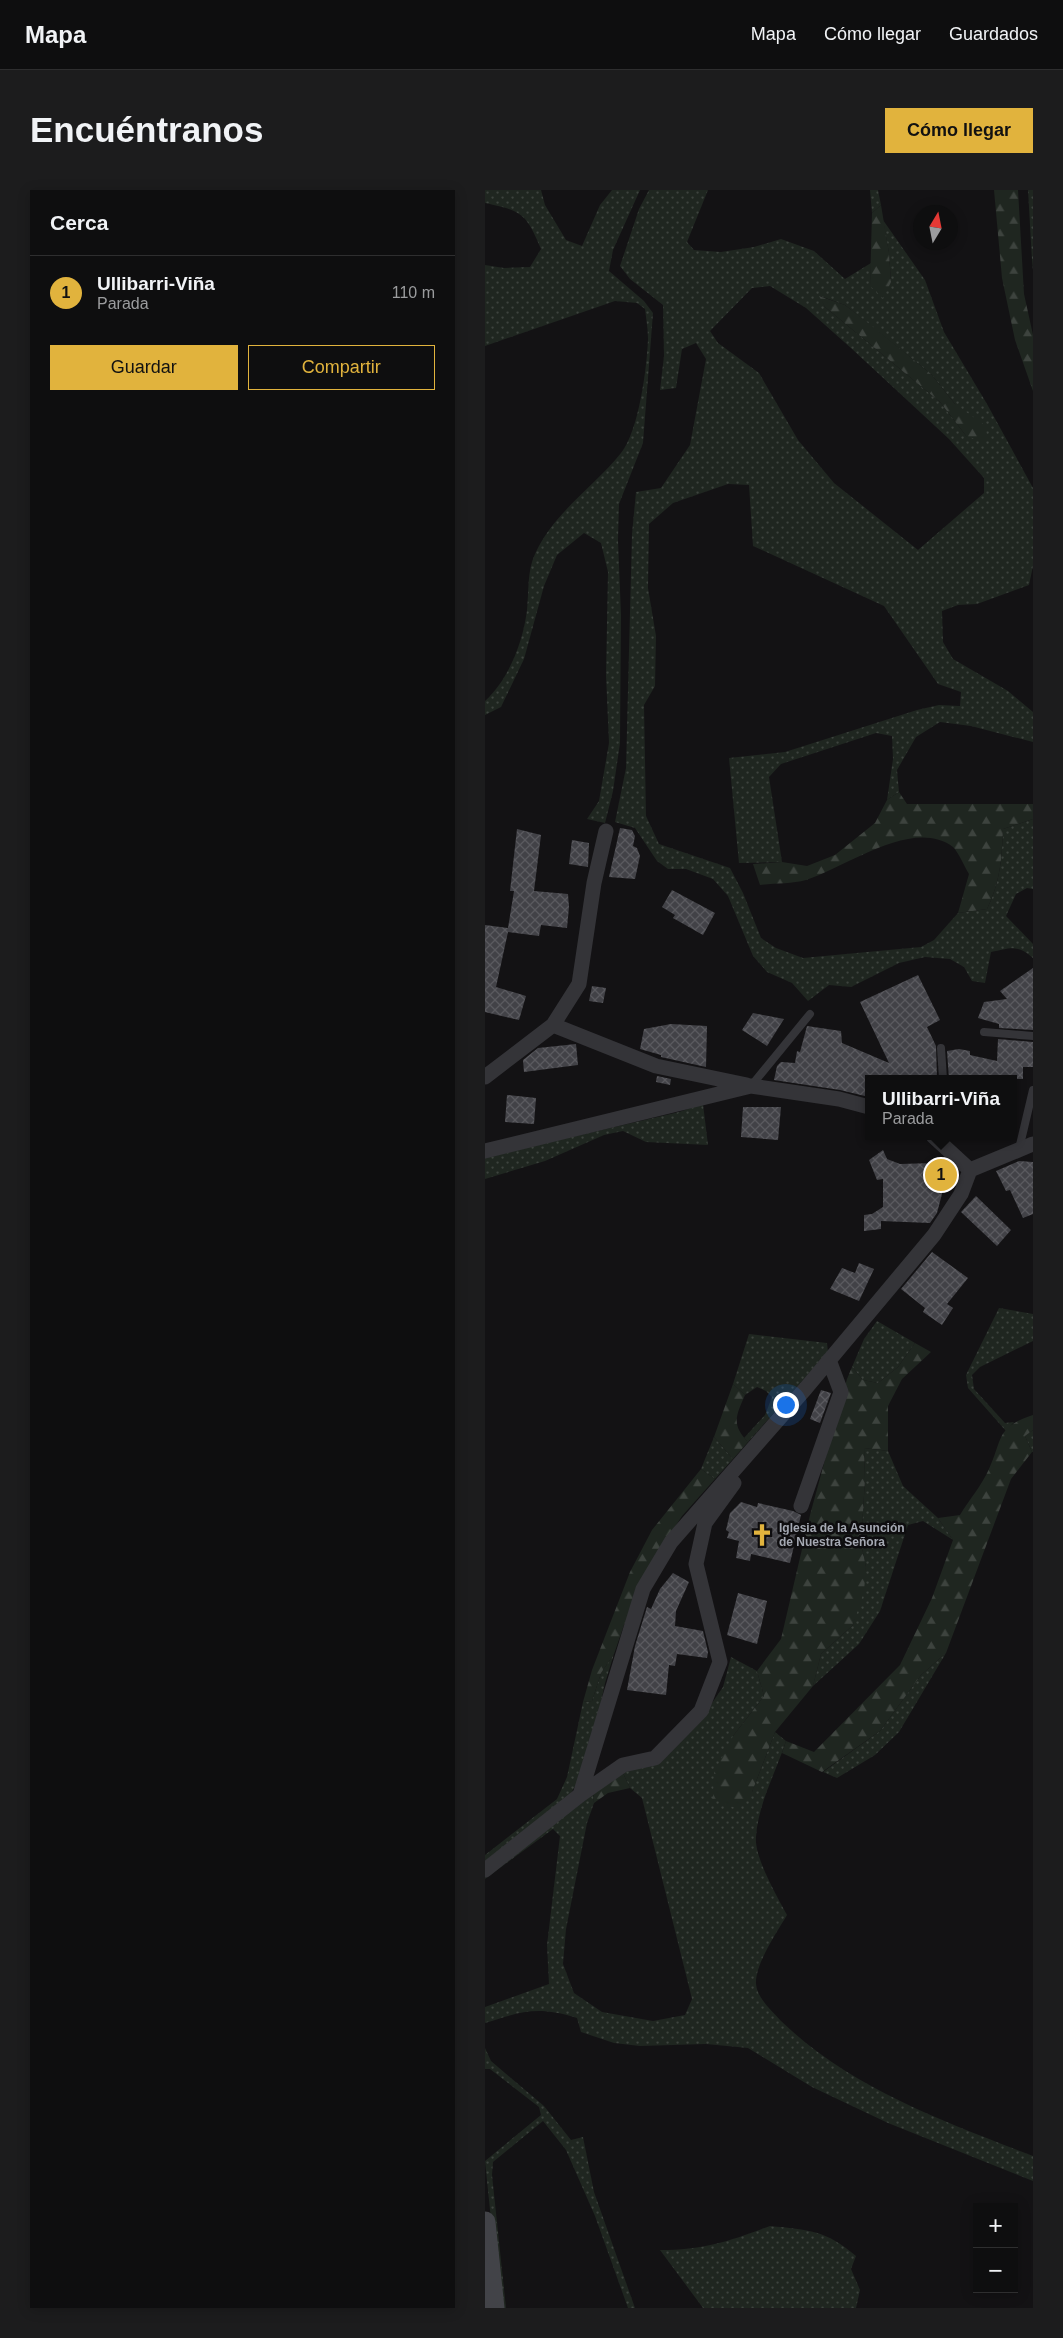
<!DOCTYPE html>
<html lang="es">
<meta charset="utf-8">
<style>
:root{--surface:#0e0e0f;--page:#1c1c1d;--text:#f1f3f6;--muted:#9b9c9e;--line:#2e2e2f;--accent:#e1b33d}
body{margin:0;font-family:Helvetica,sans-serif;background:var(--page);color:var(--text)}
.controls{position:absolute;right:15px;bottom:15px;display:grid;overflow:hidden;border-radius:0px;box-shadow:0 2px 12px #0003}
.controls button{width:45px;height:45px;display:grid;place-items:center;padding:0;border:0;border-bottom:1px solid var(--line);background:var(--surface);color:var(--text);font:25px sans-serif}
.compass{position:absolute;left:428px;top:15px;width:45px;height:45px;border-radius:50%;background:var(--surface);box-shadow:0 2px 12px #0003;rotate:10deg}
.you{position:absolute;left:300px;top:1214px;width:18px;height:18px;margin:-12px;border:4px solid #fff;border-radius:50%;background:#1a73e8;box-shadow:0 0 0 8px #1a73e833}
.badge{display:grid;place-items:center;width:32px;height:32px;border-radius:50%;background:var(--accent);color:#111;font-size:16px;font-weight:700}
.pin{position:absolute;translate:-50% -50%;border:2px solid #fff;box-shadow:0 1px 5px #0006}
.popup{position:absolute;left:380px;top:885px;width:152px;height:65px;box-sizing:border-box;display:grid;place-content:center;border-radius:0px;background:var(--surface);filter:drop-shadow(0 1px 4px #0005);font-size:16px;white-space:nowrap;color:var(--muted)}
.popup b{font-size:19px;color:var(--text)}
.popup::after{content:'';position:absolute;left:50%;top:100%;margin-left:-10px;border:10px solid transparent;border-top-color:var(--surface)}
.list{margin:0;padding:0;list-style:none}
h2{display:flex;justify-content:space-between;align-items:center;height:65px;margin:0;padding:0 20px;font-size:21px}
h2 small{font-size:16px;font-weight:400;color:var(--muted)}
.list li{display:grid;grid-template-columns:32px 1fr auto;gap:15px;align-items:center;box-sizing:border-box;height:75px;padding:0 20px;border-top:1px solid var(--line)}
.list b{display:block;font-size:19px;white-space:nowrap}
.list p{margin:0;font-size:16px;white-space:nowrap;color:var(--muted)}
.list em{font-size:16px;font-style:normal;color:var(--muted)}
.actions{display:flex;gap:10px;padding:15px 20px}
.actions a{flex:1;padding:11px 0;border:1px solid var(--accent);border-radius:0px;text-align:center;font-size:18px;color:var(--accent)}
.actions .main{background:var(--accent);color:#111}
.map{position:relative;flex:none;width:548px;height:2118px;overflow:hidden;border-radius:0px}
header{display:flex;align-items:center;gap:30px;box-sizing:border-box;height:70px;padding:0 25px;background:var(--surface);border-bottom:1px solid var(--line)}
header strong{font-size:24px}
nav{display:flex;gap:28px;margin-inline-start:auto;font-size:18px}
.intro{display:flex;align-items:center;justify-content:space-between;box-sizing:border-box;height:120px;padding:0 30px}
h1{margin:0;font-size:35px}
.button{padding:12px 22px;border-radius:0px;background:var(--accent);color:#111;font-size:18px;font-weight:700}
main{display:flex;gap:30px;padding:0 30px}
aside{flex:1;background:var(--surface);border-radius:0px;box-shadow:0 2px 12px #0003}
.map>svg:first-child{display:block}
.grass{fill:url(#grass-dots);fill-rule:evenodd}
.forest{fill:url(#forest-firs)}
.building{fill:url(#building-cross-hatch)}
.lines{fill:none;stroke-linecap:round;stroke-linejoin:round}
.lane{stroke:#343438;stroke-width:8}
.street{stroke:#343438;stroke-width:15}
.secondary{stroke:#424348;stroke-width:21}
.labels{text-anchor:middle;dominant-baseline:central;stroke-width:5;stroke-linejoin:round;paint-order:stroke}
.poi-label{font-size:12px;font-weight:bold;fill:#a5a9b3;stroke:#0e0d0f;text-anchor:start}
</style>
<header>
<strong>Mapa</strong>
<nav><a>Mapa</a><a>Cómo llegar</a><a>Guardados</a></nav>
</header>
<div class="intro"><h1>Encuéntranos</h1><a class="button">Cómo llegar</a></div>
<main>
<aside>
<h2>Cerca<small></small></h2>
<ul class="list">
<li><span class="badge">1</span><div><b>Ullibarri-Viña</b><p>Parada</p></div><em>110 m</em></li>
</ul>
<div class="actions"><a class="main">Guardar</a><a>Compartir</a></div>
</aside>
<div class="map">
<svg width="548" height="2118" viewBox="0 0 548 2118">
<defs>
<pattern id="grass-dots" width="8" height="8" patternUnits="userSpaceOnUse" patternTransform="scale(1.25)"><rect width="8" height="8" fill="#1f2620"/><path d="M2 2h.1M6 6h.1" fill="none" stroke="#3d433e" stroke-width="1.8" stroke-linecap="round"/></pattern>
<pattern id="forest-firs" width="22" height="20" patternUnits="userSpaceOnUse" patternTransform="scale(1.25)"><rect width="22" height="20" fill="#1f2620"/><path d="M5 1l3.5 6h-7zM16 11l3.5 6h-7z" fill="#3d433e"/></pattern>
<pattern id="building-cross-hatch" width="8" height="8" patternUnits="userSpaceOnUse" patternTransform="scale(1.25)"><rect width="8" height="8" fill="#424247"/><path d="M0 0l8 8M0 8l8-8" fill="none" stroke="#5a5a5f"/></pattern>
</defs>
<rect width="100%" height="100%" fill="#131214"/>
<path class="grass" d="M 0,0 L 56,0 L 60,15 L 81,50 L 97,56 L 115,15 L 127,0 L 155,0 L 128,60 L 124,81 L 159,111 L 168,123 L 158,253 L 134,314 L 133,350 L 136,425 L 135,553 L 128,601 L 120,633 L 102,629 L 114,611 L 124,553 L 121,485 L 123,382 L 116,353 L 99,343 L 72,365 L 59,396 L 39,469 L 16,517 L 0,525 L 0,511 C 24,489 38,452 42,420 C 44,401 42,381 50,364 C 69,322 109,297 136,263 C 154,241 162,177 163,149 C 163,139 161,128 160,119 L 152,113 L 130,111 L 0,156 L 0,75 L 19,78 L 45,77 L 56,59 C 41,23 37,21 0,13 Z
M 164,0 L 223,0 L 202,52 L 209,60 L 236,62 L 269,57 L 296,49 L 329,61 L 360,89 L 386,73 L 385,96 L 406,92 L 404,63 L 398,30 L 440,90 L 459,142 L 502,214 L 548,298 L 548,376 L 544,395 L 492,414 L 473,415 L 457,421 L 458,452 L 468,469 L 523,501 L 548,522 L 548,552 L 486,536 L 455,532 L 431,547 L 412,580 L 414,602 L 402,610 L 408,569 L 407,546 L 391,543 L 296,574 L 284,587 L 297,672 L 254,673 L 244,568 L 300,562 L 432,520 L 454,515 L 475,516 L 476,502 L 453,494 L 399,416 L 268,356 L 264,295 L 243,294 L 188,313 L 164,334 L 163,398 L 171,446 L 170,496 L 159,515 L 161,626 L 174,654 L 245,678 L 258,703 L 276,748 L 291,758 L 318,768 L 436,757 L 449,750 L 473,723 L 502,719 C 515,693 517,668 518,639 L 548,629 L 548,699 L 542,698 L 531,704 L 521,726 L 548,754 L 548,768 C 532,754 526,758 506,762 L 500,793 L 487,791 L 479,777 L 465,769 L 440,767 L 414,773 L 366,797 L 344,795 L 323,811 L 307,793 L 282,782 L 268,766 L 243,706 L 228,689 L 201,679 L 183,679 L 172,671 L 150,638 L 130,632 L 141,578 L 147,344 L 151,302 L 176,298 L 205,255 L 221,169 L 211,153 L 197,159 L 191,198 L 175,200 L 179,166 L 178,115 L 145,89 L 135,76 L 154,19 ZM 285,96 L 321,118 L 367,159 L 464,249 L 499,288 L 499,303 L 433,360 L 349,293 L 313,250 L 274,183 L 233,153 L 225,141 L 267,98 ZM 335,106 L 360,115 L 446,184 L 470,214 L 482,247 L 455,212 L 340,117 Z
M 385,0 L 393,0 L 396,15 L 387,23 Z
M 543,0 L 548,0 L 548,80 L 547,70 Z
M 218,914 L 223,955 L 161,952 L 138,941 L 119,945 L 60,971 L 0,989 L 0,967 L 194,922 Z
M 514,1118 L 548,1124 L 548,1151 L 495,1177 L 487,1185 L 489,1199 L 520,1233 L 529,1232 L 521,1241 L 483,1198 L 481,1185 Z
M 392,1131 L 430,1153 L 413,1177 L 393,1193 L 378,1190 L 367,1177 L 379,1149 Z
M 264,1144 L 342,1153 L 343,1162 L 263,1252 L 259,1248 L 280,1225 L 287,1207 L 281,1201 L 272,1197 L 260,1205 L 248,1194 Z
M 548,1240 L 548,1262 L 547,1262 L 540,1246 Z
M 229,1247 L 248,1269 L 230,1289 L 216,1279 Z
M 379,1258 L 403,1261 L 418,1296 L 453,1328 L 468,1350 L 438,1331 L 423,1335 L 395,1421 L 374,1454 L 328,1496 L 336,1464 L 368,1435 L 381,1377 L 376,1353 L 380,1290 Z
M 461,1463 L 414,1542 L 390,1565 L 352,1588 L 338,1582 L 395,1541 L 436,1485 Z
M 129,1464 L 120,1493 L 105,1565 L 94,1590 L 83,1608 L 0,1671 L 0,1665 L 72,1609 L 82,1587 L 98,1512 L 107,1511 L 116,1483 Z
M 246,1467 L 272,1481 L 279,1506 L 248,1546 L 267,1602 L 290,1542 L 301,1551 C 291,1582 273,1614 271,1647 C 269,1667 292,1706 302,1725 C 292,1742 270,1774 271,1794 C 272,1808 287,1821 296,1831 C 367,1899 458,1931 548,1966 L 548,1991 L 403,1933 L 327,1897 L 263,1858 L 221,1854 L 155,1856 L 129,1853 L 96,1842 L 92,1828 C 53,1816 38,1821 0,1833 L 0,1817 L 64,1794 L 62,1755 L 75,1646 L 68,1639 L 0,1689 L 0,1683 L 108,1601 L 109,1613 L 102,1633 L 81,1739 L 78,1774 L 89,1803 L 117,1822 L 168,1831 L 200,1825 L 207,1809 L 157,1608 L 145,1598 L 138,1583 L 218,1526 L 238,1497 Z
M 0,1858 L 6,1871 L 59,1916 L 86,1950 L 98,1947 L 109,2002 L 150,2118 L 143,2118 L 110,2026 L 81,1960 L 58,1931 L 8,1972 L 7,1985 L 21,2118 L 15,2118 L 0,1971 L 56,1925 L 54,1917 L 5,1879 L 0,1879 Z
M 285,2036 C 324,2040 341,2040 371,2066 L 366,2079 L 375,2100 L 371,2118 L 218,2118 L 175,2060 C 219,2060 245,2051 285,2036 Z"/>
<path class="forest" d="M 509,0 L 533,0 L 539,104 L 548,145 L 548,201 L 530,150 L 517,88 Z
M 396,15 L 404,63 L 406,92 L 398,108 L 385,96 L 387,23 Z
M 334,106 L 360,115 L 387,136 L 446,184 L 470,214 L 501,236 L 502,251 L 482,247 L 455,212 L 340,117 Z
M 414,602 L 422,614 L 548,614 L 548,629 L 518,639 C 517,668 515,693 502,719 L 473,723 L 484,684 C 479,676 474,663 468,657 C 428,627 362,677 321,690 C 307,694 290,693 275,695 L 268,674 L 297,672 L 322,676 L 350,665 L 390,633 L 402,610 Z
M 430,1153 L 446,1162 L 417,1189 L 403,1216 L 403,1261 L 379,1258 L 380,1290 L 376,1353 L 381,1377 L 379,1401 L 368,1435 L 336,1464 L 328,1496 L 290,1542 L 267,1602 L 253,1619 L 228,1609 L 229,1583 L 248,1546 L 279,1506 L 272,1481 L 296,1449 L 325,1325 L 362,1189 L 367,1177 L 378,1190 L 393,1193 L 413,1177 Z
M 248,1194 L 260,1205 C 251,1226 246,1234 263,1252 L 248,1269 L 229,1247 Z
M 548,1225 L 548,1240 L 540,1246 L 547,1262 L 526,1289 L 461,1463 L 436,1485 L 395,1541 L 337,1582 L 297,1563 L 301,1551 L 329,1562 L 415,1475 L 447,1408 L 468,1350 L 453,1328 L 475,1325 C 484,1310 497,1295 504,1279 C 518,1248 511,1237 548,1225 Z
M 216,1279 L 230,1289 L 197,1326 L 168,1370 L 139,1435 L 129,1464 L 116,1483 L 107,1511 L 98,1512 L 107,1480 L 145,1382 L 167,1340 Z
M 138,1583 L 145,1598 L 123,1603 L 109,1613 L 108,1601 Z"/>
<path class="building" d="M 135,638 L 147,640 L 150,646 L 148,656 L 152,658 L 155,666 L 150,689 L 124,687 Z
M 32,639 L 56,645 L 49,701 L 83,704 L 84,717 L 82,738 L 56,735 L 54,746 L 23,742 L 11,797 L 41,806 L 34,830 L 0,822 L 0,735 L 23,738 L 29,701 L 25,701 Z
M 87,650 L 104,653 L 103,677 L 84,674 Z
M 187,700 L 230,723 L 218,745 L 188,728 L 190,725 L 177,717 Z
M 548,778 L 548,840 L 514,838 L 514,834 L 493,828 L 499,812 L 522,809 L 515,801 Z
M 433,785 L 455,830 L 442,837 L 451,856 L 452,889 L 384,889 L 384,907 L 355,900 L 289,890 L 292,876 L 296,872 L 310,873 L 312,861 L 315,862 L 322,836 L 356,841 L 357,853 L 404,873 L 375,812 Z
M 107,796 L 121,798 L 118,813 L 104,811 Z
M 268,823 L 299,829 L 282,856 L 257,840 Z
M 186,834 L 222,836 L 221,877 L 176,867 L 176,865 L 155,859 L 159,839 Z
M 513,849 L 548,852 L 548,877 L 538,877 L 538,889 L 464,889 L 462,861 L 474,859 L 485,861 L 485,865 L 512,871 Z
M 91,854 L 93,875 L 39,882 L 38,870 L 53,858 Z
M 172,886 L 186,889 L 185,895 L 171,892 Z
M 22,905 L 51,908 L 49,934 L 20,932 Z
M 258,917 L 296,917 L 293,950 L 256,947 Z
M 398,960 L 402,969 L 415,974 L 449,973 L 457,1004 L 452,1023 L 445,1033 L 396,1031 L 396,1039 L 379,1041 L 379,1025 L 387,1024 L 398,1017 L 398,989 L 392,990 L 384,970 Z
M 534,971 L 548,972 L 548,1024 L 538,1028 L 525,1000 L 521,1001 L 511,981 Z
M 491,1006 L 526,1040 L 512,1056 L 476,1022 Z
M 447,1062 L 483,1088 L 462,1114 L 468,1118 L 457,1135 L 438,1122 L 440,1118 L 416,1099 Z
M 374,1073 L 389,1079 L 374,1111 L 345,1099 L 357,1078 L 370,1083 Z
M 336,1200 L 346,1203 L 335,1233 L 325,1229 Z
M 256,1312 L 272,1317 L 273,1313 L 308,1321 L 316,1325 L 305,1373 L 266,1364 L 265,1371 L 251,1368 L 254,1351 L 242,1348 L 244,1342 L 241,1340 L 245,1323 Z
M 188,1383 L 204,1392 L 191,1421 L 190,1436 L 218,1441 L 223,1462 L 222,1468 L 192,1464 L 190,1476 L 184,1475 L 181,1505 L 142,1500 L 150,1456 L 162,1417 L 166,1419 L 175,1399 Z
M 253,1403 L 282,1411 L 272,1454 L 242,1445 Z"/>
<g class="lines">
<path class="lane" d="M 499,842 L 548,846
M 456,858 L 458,889
M 266,896 L 325,824
M 534,959 L 548,900"/>
<path class="street" d="M 68,835 L 171,876 L 262,895
M 0,887 L 68,835 L 94,794 L 109,693 L 121,641
M 448,946 L 485,980
M 0,961 L 266,896 L 354,909 L 384,917
M 316,1316 L 356,1202 L 344,1170
M 95,1605 L 138,1575 L 170,1568 L 216,1521 L 235,1472 L 211,1374 L 220,1333 L 249,1293
M 0,1680 L 95,1605 L 158,1399 L 186,1352 L 321,1198 L 449,1045 L 476,1004 L 485,980 L 548,954"/>
<path class="secondary" d="M 0,2032 L 9,2118"/>
</g>
<defs>
<symbol id="church-bare" viewBox="-9 -9 18 18"><path d="M-1.2-6h2.4v3.5h3.3v2.4h-3.3V6h-2.4V-.1h-3.3v-2.4h3.3Z" fill="#e1b33d" stroke="#0e0d0f" stroke-width="2.5" paint-order="stroke"/></symbol>
</defs>
<g fill-rule="evenodd">
<use href="#church-bare" x="261" y="1329" width="32" height="32"/>
</g>
<g class="labels">
<g class="poi-label">
<text x="294" y="1338">Iglesia de la Asunción<tspan x="294" dy="14">de Nuestra Señora</tspan></text>
</g>
</g>
</svg>
<div class="controls">
<button>+</button>
<button>−</button>
</div>
<svg class="compass" viewBox="-18 -18 36 36"><path d="M0-13l5 13h-10z" fill="#e53935"/><path d="M0 13l5-13h-10z" fill="#9b9c9e"/></svg>
<div class="you"></div>
<div class="pin badge" style="left:456px;top:985px">1</div>
<div class="popup"><b>Ullibarri-Viña</b>Parada</div>
</div>
</main>
